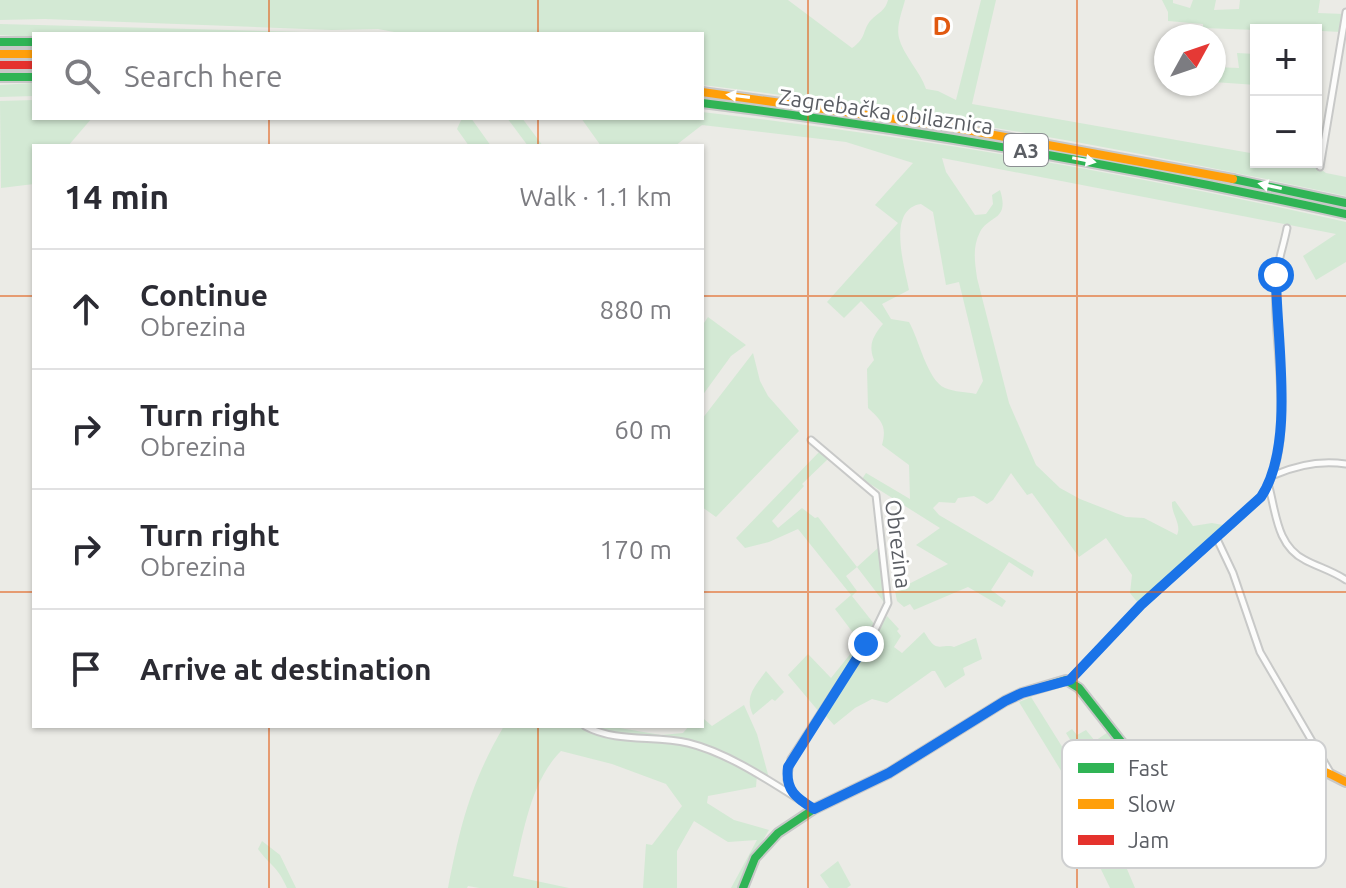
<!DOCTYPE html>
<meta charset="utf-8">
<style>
:root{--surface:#fff;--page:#f2f2f3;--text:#2b2b33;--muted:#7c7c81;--line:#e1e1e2}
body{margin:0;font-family:Ubuntu,sans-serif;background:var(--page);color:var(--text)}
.controls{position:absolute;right:24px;top:24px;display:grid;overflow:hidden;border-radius:0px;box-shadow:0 2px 6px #0004}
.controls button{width:72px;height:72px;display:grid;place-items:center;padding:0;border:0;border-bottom:2px solid var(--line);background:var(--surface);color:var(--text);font:40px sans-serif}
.compass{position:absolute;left:1154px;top:24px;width:72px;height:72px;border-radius:50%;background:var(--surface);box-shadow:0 2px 6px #0004;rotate:50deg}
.stop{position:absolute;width:24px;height:24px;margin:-18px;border:6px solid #1a73e8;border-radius:50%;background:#fff}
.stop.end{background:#1a73e8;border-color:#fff;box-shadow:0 2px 8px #0008}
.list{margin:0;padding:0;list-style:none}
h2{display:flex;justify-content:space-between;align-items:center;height:104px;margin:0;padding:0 32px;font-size:34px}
h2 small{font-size:26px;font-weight:400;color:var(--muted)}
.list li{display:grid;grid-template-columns:52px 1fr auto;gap:24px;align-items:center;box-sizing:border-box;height:120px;padding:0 32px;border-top:2px solid var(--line)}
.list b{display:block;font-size:30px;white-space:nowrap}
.list p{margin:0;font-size:26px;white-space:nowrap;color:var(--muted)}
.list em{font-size:26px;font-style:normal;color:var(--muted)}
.icon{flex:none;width:44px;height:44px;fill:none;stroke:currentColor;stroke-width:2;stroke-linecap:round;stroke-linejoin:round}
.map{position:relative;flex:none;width:1346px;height:888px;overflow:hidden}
.search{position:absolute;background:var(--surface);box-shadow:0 2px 6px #0004;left:32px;top:32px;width:672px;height:88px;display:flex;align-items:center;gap:20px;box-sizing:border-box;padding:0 28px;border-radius:0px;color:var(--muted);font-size:30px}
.panel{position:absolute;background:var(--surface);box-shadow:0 2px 6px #0004;left:32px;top:144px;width:672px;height:584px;border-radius:0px}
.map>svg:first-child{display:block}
.green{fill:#d3e9d4;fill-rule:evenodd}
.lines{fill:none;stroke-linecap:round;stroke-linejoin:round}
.street-casing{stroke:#c8c9c8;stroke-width:9}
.fast-casing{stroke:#c8c8c8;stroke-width:12}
.slow-casing{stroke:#c8c8c8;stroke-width:12}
.jam-casing{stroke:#c8c8c8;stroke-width:12}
.street{stroke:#fcfcfb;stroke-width:5}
.fast{stroke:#30b455;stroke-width:8}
.slow{stroke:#ff9f0a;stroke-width:8}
.jam{stroke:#e5322d;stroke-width:8}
.oneway{fill:#fff}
.route{stroke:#1a73e8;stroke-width:10}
.grid{fill:none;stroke:#e15910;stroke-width:2;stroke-opacity:0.55}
.labels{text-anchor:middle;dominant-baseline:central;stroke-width:6;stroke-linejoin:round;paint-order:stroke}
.shield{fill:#fff;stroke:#8c8e92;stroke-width:2}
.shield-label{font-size:20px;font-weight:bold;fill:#5b5e64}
.street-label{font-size:22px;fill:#5b5e64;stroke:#fff}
.key{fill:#fff;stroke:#cecfd0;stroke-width:2}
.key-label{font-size:22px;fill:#5b5e64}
.grid-label{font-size:26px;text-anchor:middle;font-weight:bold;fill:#e15910;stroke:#fff;stroke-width:6;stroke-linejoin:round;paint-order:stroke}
</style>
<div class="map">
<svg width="1346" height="888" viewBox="0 0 1346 888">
<rect width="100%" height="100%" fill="#ebebe6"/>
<path class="green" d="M 0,0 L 788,0 L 852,48 C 867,38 862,30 871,20 C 879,12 885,11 888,0 L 905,0 C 902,12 896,26 899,38 C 903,55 920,71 926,89 L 938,91 L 956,100 L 981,0 L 996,0 L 972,104 L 1256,154 L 1256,162 L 1316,162 L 1316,156 L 1319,156 L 1319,168 L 1326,173 L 1346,177 L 1346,196 C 1133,150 919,111 702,85 L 702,34 L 405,34 L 378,29 L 332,30 L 45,19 L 0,20 Z
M 1162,0 L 1173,0 L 1173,3 L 1190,8 L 1193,0 L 1216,0 L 1214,10 L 1239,9 L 1240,0 L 1320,0 L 1318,13 L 1344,14 L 1341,32 L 1302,30 L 1301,26 L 1258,26 L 1256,30 L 1203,28 L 1203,24 L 1168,21 L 1168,12 Z
M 0,24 L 383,34 L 34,34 L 34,37 L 0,35 Z
M 1237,53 L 1256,54 L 1256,70 L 1254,70 L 1256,85 L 1214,82 L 1214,67 L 1239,68 Z
M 34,83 L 34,96 L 0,97 L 0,85 Z
M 34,100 L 34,118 L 92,118 L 68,146 L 34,146 L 34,184 L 1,188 L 0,101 Z
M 702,112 C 919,137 1133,174 1346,222 L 1346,262 L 1316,280 L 1303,256 L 1336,234 L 942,158 L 946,172 L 975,215 L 986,214 L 993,204 L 992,195 L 1000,190 C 1010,221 989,215 980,232 C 972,247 975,263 977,278 L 1009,403 L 1036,465 L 1060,488 L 1080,499 L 1126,517 L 1144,518 L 1177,535 C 1182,524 1171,514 1172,502 L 1175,501 L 1193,526 L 1212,523 L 1223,525 L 1139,604 L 1130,593 L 1132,575 L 1106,538 L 1079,557 L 1032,493 L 1027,495 L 1011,473 L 993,500 L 987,504 L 974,496 L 958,498 L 955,503 L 939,502 L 933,508 L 939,515 L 1034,571 L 1032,577 L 1009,562 L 991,590 L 1006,601 L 1002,607 L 968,587 L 914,610 L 910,604 L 904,607 L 897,601 L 895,591 L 948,564 L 916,545 L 940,528 L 862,479 L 866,473 L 910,499 L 909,465 L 882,445 C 887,426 882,421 868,408 L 867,369 L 874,360 C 868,345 873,336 883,324 L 861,301 L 844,318 L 827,302 L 898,223 L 875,205 L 913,163 L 846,142 L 702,125 L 675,146 L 601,146 L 581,118 L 702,118 ZM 921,204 L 933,212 L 946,285 L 959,282 L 983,381 L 976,394 C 967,392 954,392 945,388 C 927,380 919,339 909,322 L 891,319 L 882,304 L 909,290 C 905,268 886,209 921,204 Z
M 462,118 L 471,118 L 491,146 L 469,146 L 457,129 Z
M 507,118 L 522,118 L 543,146 L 528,146 Z
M 708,317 L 746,345 L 731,356 L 702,396 L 702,326 Z
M 753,353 L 760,381 L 768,396 L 799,431 L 716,517 L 702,507 L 702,419 Z
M 820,451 L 828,459 L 802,484 L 804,486 L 772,521 L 778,528 L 802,508 L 815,518 L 818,517 L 857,567 L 879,547 L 882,551 L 886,605 L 857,567 L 846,576 L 857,591 L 852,596 L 875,625 L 820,713 L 788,675 L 808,654 L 831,678 L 860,642 L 835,609 L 851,595 L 798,529 L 769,542 L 745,548 L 736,538 Z
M 887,616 L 899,629 L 897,631 L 901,636 L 894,647 L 902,653 L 924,632 C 927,636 930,642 934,645 C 939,649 948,644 954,647 L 976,638 L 982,659 L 963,668 L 965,675 L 945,688 L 935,671 L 932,671 L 887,703 L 872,699 L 855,708 L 834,725 L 825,715 Z
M 766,671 L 784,692 L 775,701 L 772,699 L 753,715 C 744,697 755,686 766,671 Z
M 1031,697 L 1071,761 L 1080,756 L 1066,733 L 1072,729 L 1077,735 L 1086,730 L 1095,741 L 1108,732 L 1127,756 L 1112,769 L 1107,760 L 1089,771 L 1100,793 L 1091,798 L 1094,804 L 1085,810 L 1019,702 Z
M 744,705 L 757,734 L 769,778 L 757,774 L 756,787 L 708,796 L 707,803 L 734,820 L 769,830 L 743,874 L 740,888 L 731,888 L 757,840 L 728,842 L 694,821 L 677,851 L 677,888 L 643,888 L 646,844 L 652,845 L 682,806 L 666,784 L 612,764 L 561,751 C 530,782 523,835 513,876 L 569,888 L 479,888 L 468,886 L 467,888 L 448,888 C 460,826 471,782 504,726 L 608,726 L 661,735 L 683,733 L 689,726 L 702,726 L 702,719 L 704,719 L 712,726 Z
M 262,841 L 280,855 L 296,888 L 287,888 C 277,865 270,866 258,849 Z
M 1116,843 L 1135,888 L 1110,888 L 1095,857 Z
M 838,861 L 851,885 L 847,888 L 829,888 L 820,875 Z"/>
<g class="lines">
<defs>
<path id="street" d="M 1320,167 L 1346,12
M 1274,475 C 1297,465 1321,460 1346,464
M 1269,487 C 1276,513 1277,546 1305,560 C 1318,567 1333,571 1346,580
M 1216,537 L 1233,573 L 1260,652 L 1330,772
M 1070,680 L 1141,605 L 1256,502 C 1302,455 1270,337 1276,277 C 1278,261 1284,244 1287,228
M 585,726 C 616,743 654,735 688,743 C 730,753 777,786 814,809
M 794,796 L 787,780 L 791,759 L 875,630 L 888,603 L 876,495 L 811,440"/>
<path id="fast" d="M 0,42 L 34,42
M 0,77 L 34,77
M 702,103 C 919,130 1133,167 1346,214
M 1233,179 L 1346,203
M 743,888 L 755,858 L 778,833 L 814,809 L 889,773 L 1005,701 L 1022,693 L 1066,680 L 1079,688 L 1123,744"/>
<path id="slow" d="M 0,54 L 34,54
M 702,92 L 945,126 L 1233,179
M 1123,744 C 1155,787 1173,819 1233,795 C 1252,787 1268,771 1288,766 C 1308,760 1329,774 1346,782"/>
<path id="jam" d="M 0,65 L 34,65"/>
</defs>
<use href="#street" class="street-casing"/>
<use href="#fast" class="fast-casing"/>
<use href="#slow" class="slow-casing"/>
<use href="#jam" class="jam-casing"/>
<use href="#street" class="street"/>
<use href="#fast" class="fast"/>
<use href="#slow" class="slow"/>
<use href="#jam" class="jam"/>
</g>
<defs><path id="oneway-solid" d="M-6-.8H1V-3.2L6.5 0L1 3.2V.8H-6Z" transform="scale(2)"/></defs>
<g class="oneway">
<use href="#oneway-solid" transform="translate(738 96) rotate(-173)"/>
<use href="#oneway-solid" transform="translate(1084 160) rotate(11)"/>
<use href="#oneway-solid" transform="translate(1270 186) rotate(-168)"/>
</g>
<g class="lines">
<path class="route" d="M 866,644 L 788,767 C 785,790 796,798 814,809 L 889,773 L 1005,701 L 1022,693 L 1070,680 L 1141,605 L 1261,497 C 1296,444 1276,338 1276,275"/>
</g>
<path class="grid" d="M 269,0 L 269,34M 538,0 L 538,34M 808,0 L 808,888M 1077,0 L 1077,888M 269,118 L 269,146M 538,118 L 538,146M 0,296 L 34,296M 702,296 L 1346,296M 0,592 L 34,592M 702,592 L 1346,592M 269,726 L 269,888M 538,726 L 538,888"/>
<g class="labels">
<rect class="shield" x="1004" y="134" width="44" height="32" rx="6"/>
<g class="shield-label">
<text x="1026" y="150">A3</text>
</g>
<g class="street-label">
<text transform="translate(886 111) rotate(8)">Zagrebačka obilaznica</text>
<text transform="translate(899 544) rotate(83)">Obrezina</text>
</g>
</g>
<rect x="1062" y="740" width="264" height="128" rx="12" class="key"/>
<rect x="1078" y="763" width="36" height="10" fill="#30b455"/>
<rect x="1078" y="799" width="36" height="10" fill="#ff9f0a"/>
<rect x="1078" y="835" width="36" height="10" fill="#e5322d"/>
<g class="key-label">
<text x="1128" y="776">Fast</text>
<text x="1128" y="812">Slow</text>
<text x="1128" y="848">Jam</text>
</g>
<g class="grid-label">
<text x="942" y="35">D</text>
</g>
</svg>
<div class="controls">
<button>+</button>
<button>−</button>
</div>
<svg class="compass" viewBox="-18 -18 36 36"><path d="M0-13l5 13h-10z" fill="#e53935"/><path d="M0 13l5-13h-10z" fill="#7c7c81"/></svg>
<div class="stop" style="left:1276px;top:275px"></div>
<div class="stop end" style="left:866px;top:644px"></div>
<div class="search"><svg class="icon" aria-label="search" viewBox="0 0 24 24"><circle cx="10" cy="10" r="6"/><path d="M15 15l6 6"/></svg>Search here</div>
<section class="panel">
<h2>14 min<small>Walk · 1.1 km</small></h2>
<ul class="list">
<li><svg class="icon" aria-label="ahead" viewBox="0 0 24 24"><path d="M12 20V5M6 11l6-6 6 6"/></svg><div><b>Continue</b><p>Obrezina</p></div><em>880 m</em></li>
<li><svg class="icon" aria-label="right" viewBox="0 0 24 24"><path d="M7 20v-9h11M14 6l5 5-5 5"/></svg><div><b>Turn right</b><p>Obrezina</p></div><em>60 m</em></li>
<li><svg class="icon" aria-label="right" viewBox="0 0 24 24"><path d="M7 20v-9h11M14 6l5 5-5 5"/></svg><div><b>Turn right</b><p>Obrezina</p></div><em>170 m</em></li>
<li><svg class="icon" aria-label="arrive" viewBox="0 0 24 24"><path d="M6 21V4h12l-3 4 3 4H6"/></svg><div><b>Arrive at destination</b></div></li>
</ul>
</section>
</div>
